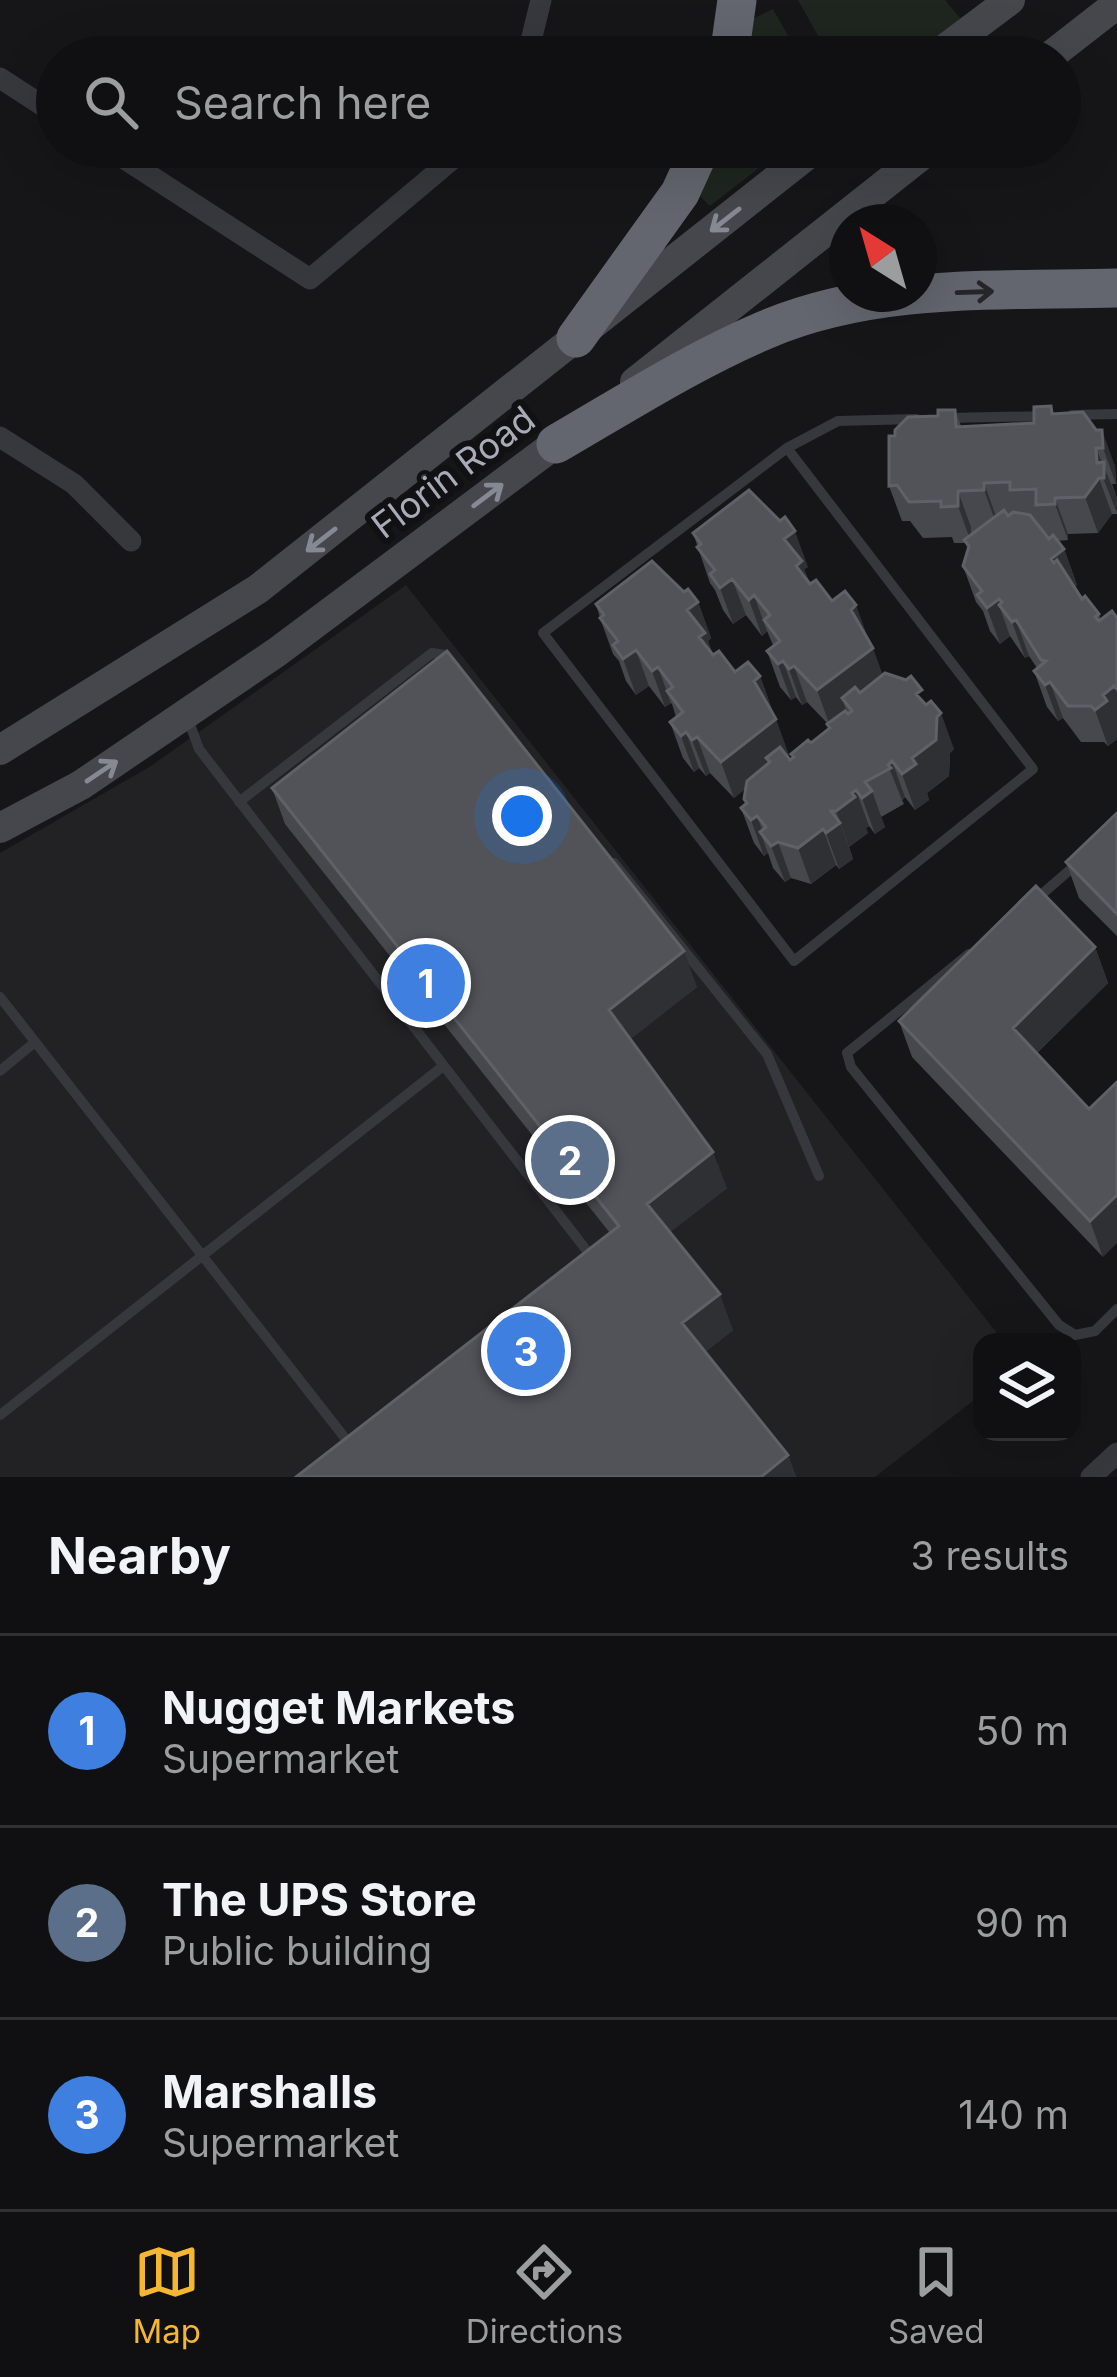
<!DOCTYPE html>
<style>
:root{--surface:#101012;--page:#19191b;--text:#f1f3f6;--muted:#9c9d9f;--line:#303032;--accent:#f5b631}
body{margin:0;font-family:Inter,sans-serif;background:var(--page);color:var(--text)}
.controls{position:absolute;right:36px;bottom:36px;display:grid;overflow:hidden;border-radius:24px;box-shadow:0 12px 48px #0002}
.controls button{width:108px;height:108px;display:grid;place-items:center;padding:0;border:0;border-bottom:3px solid var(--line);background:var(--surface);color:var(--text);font:60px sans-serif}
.compass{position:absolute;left:829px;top:204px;width:108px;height:108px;border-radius:50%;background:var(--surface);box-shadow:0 12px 48px #0002;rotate:323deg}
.you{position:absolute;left:522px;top:816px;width:42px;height:42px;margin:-30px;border:9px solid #fff;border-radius:50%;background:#1a73e8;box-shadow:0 0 0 18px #1a73e833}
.badge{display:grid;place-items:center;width:78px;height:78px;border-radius:50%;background:var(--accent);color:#fff;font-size:39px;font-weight:700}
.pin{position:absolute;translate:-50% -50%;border:6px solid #fff;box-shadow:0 3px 12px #0006}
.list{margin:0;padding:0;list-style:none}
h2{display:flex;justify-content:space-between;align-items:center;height:156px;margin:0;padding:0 48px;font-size:51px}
h2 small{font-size:39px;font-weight:400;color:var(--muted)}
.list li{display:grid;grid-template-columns:78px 1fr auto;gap:36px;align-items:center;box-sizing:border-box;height:192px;padding:0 48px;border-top:3px solid var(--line)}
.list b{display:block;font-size:45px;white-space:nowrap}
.list p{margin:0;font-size:39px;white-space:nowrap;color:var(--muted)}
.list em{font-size:39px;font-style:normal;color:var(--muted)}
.icon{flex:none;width:66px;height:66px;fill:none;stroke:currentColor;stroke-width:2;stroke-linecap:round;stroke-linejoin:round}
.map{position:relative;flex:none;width:1117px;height:1477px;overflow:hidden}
.search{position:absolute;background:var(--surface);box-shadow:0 12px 48px #0002;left:36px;right:36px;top:36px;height:132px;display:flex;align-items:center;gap:30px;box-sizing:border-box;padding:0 42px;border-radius:66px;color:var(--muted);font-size:45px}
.sheet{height:732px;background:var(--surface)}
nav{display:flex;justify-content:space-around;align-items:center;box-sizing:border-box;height:168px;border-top:3px solid var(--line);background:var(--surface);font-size:33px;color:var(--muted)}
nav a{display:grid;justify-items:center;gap:6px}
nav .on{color:var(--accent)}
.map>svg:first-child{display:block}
.built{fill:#222225}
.green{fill:#1e261f}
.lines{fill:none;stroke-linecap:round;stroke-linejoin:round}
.lane{stroke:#37383d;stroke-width:10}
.street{stroke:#37383d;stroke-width:21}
.secondary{stroke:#45474d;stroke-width:30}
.highway{stroke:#63666e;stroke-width:39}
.wall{fill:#47484d}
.shaded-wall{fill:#2f3033}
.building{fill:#525359;stroke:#5f6168;stroke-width:3}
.oneway{stroke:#858993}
.oneway2{stroke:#26262a}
.labels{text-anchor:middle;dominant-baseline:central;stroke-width:12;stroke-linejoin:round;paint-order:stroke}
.street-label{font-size:36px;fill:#a8acb8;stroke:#111113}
</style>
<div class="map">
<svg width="1117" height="1477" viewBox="0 0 1117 1477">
<rect width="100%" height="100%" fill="#161618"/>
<path class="built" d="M 406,585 L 1004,1342 L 982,1342 L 982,1394 L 875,1477 L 0,1477 L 0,853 L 151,766 Z"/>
<path class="green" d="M 798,0 L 945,0 L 961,19 L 908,57 L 830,57 Z
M 773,9 L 800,57 L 742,57 L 748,21 Z
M 712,147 L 786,147 L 710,206 L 696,192 Z"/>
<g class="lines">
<path class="lane" d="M 1072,415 L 1117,414
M 946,418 L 1048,416
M 787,448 L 1033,769 L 794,961 L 543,633 L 787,448 L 838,421 L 916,419
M 188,719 L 199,749 L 594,1260
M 239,802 L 432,653 L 445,655 L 451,663
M 614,863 L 767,1054 L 819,1176
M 1034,901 L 1079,862
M 969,954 L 847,1053 L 851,1067 L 1059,1325 L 1075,1335 L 1095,1331 L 1117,1309
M 0,997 L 352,1447
M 0,1071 L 35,1042
M 0,1415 L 442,1067"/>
<path class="street" d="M 527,57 L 541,0
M 0,78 L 57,115
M 106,147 L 310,279 L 467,147
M 0,437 L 74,484 L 131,541
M 1091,1477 L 1117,1453"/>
<path class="secondary" d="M 934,57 L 1010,0
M 1049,57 L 1117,4
M 635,382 L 932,147
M 0,750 L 258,589 L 817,147
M 0,828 L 81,785 L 277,652 L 574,430"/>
<path class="highway" d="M 729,57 L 737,0
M 576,338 L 680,193 L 701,147
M 556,444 C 625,404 692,361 765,330 C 874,283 1001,291 1117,288"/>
</g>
<path class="wall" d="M 1051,406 L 1054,414 L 1083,412 L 1115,466 L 1116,484 L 1112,484 L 1117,498 L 1117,514 L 1112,514 L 1098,533 L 1068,534 L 1068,540 L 1057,541 L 1064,549 L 1077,585 L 1074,587 L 1082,599 L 1099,614 L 1101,620 L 1117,618 L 1117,739 L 1108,746 L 1104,742 L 1081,742 L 1063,718 L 1058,721 L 1047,707 L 1034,671 L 1037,668 L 1029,656 L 1025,658 L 1010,636 L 1000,644 L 990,631 L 983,611 L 976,602 L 963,566 L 968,549 L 965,543 L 954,543 L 952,537 L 923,538 L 910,521 L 902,521 L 889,486 L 938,416 L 955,410 L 961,426 L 1034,423 Z
M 693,533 L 808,567 L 804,569 L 810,584 L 832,601 L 869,641 L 882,675 L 927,704 L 954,749 L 950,753 L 949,776 L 927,793 L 929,800 L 915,810 L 905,797 L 902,800 L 904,804 L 881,817 L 885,827 L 875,834 L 869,826 L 866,828 L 868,833 L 849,847 L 853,859 L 839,869 L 836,865 L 811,884 L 791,878 L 785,882 L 773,868 L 768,853 L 764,856 L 754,843 L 741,808 L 746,804 L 744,799 L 745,789 L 734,798 L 710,773 L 706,776 L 699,768 L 694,772 L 683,758 L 670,722 L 676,717 L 672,704 L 671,703 L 665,707 L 649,686 L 636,695 L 626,681 L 619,661 L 613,654 L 600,618 L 596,604 L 684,592 L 698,602 L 711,638 L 708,641 L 713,655 L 735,672 L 760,676 L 790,760 L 793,758 L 791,754 L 811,743 L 829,729 L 828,724 L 807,702 L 802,705 L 796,697 L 791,700 L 780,687 L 767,651 L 773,645 L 767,631 L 762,636 L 746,615 L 733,624 L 723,610 L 715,590 L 710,583 Z
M 272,788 L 697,987 L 630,1039 L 727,1188 L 670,1232 L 733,1330 L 705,1352 L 788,1455 L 796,1477 L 296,1477 L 610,1233 L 285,824 Z
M 1117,813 L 1117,936 L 1079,898 L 1066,862 Z
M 1095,947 L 1108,983 L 1037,1053 L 1103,1257 L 912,1057 L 899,1021 Z"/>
<path class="shaded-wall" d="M 1102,430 L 1115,466 L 1116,484 L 1103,448 Z
M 1096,448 L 1117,498 L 1117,513 L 1097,463 Z
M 1099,478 L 1112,514 L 1098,533 L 1085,497 Z
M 984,483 L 997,519 L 997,526 L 984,490 Z
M 958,491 L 971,527 L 971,542 L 958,506 Z
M 1055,498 L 1068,534 L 1068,540 L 1055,504 Z
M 795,531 L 808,567 L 804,569 L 815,597 L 809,602 L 784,539 Z
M 1064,549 L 1077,585 L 1064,595 L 1051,559 Z
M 732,579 L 746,615 L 733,624 L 720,588 Z
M 754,595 L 767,631 L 762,636 L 749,600 Z
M 999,599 L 1003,611 L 999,605 L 1010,636 L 1000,644 L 987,608 Z
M 698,602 L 711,638 L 708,641 L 718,669 L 712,673 L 687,610 Z
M 856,605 L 869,641 L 851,610 Z
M 1016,620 L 1029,656 L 1025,658 L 1012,622 Z
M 873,648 L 886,684 L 842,698 L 847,713 L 830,726 L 817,690 Z
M 636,650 L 649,686 L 636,695 L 623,659 Z
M 783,661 L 796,697 L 791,700 L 778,664 Z
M 794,666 L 807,702 L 802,705 L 789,669 Z
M 658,667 L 671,703 L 665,707 L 652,671 Z
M 760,676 L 773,712 L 754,681 Z
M 1050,682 L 1063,718 L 1058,721 L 1045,685 Z
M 1114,686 L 1117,693 L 1117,739 L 1108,746 L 1095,710 L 1103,695 Z
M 941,713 L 954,749 L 950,753 L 949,776 L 927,793 L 929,800 L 915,810 L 902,774 L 937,717 Z
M 776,719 L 789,755 L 772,768 L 766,758 L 771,769 L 734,798 L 721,762 Z
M 686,732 L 699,768 L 694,772 L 681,736 Z
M 697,737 L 710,773 L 706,776 L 692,740 Z
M 892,761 L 905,797 L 902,800 L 888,765 Z
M 856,790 L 869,826 L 866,828 L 868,833 L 849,847 L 836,811 Z
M 872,791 L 885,827 L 875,834 L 862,798 Z
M 757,816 L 765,838 L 760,832 L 768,853 L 764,856 L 751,820 Z
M 840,823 L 853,859 L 839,869 L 826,833 Z
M 823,829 L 836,865 L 811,884 L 798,848 Z
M 778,842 L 791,878 L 785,882 L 771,846 Z
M 1095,947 L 1108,983 L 1026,1064 L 1013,1028 Z
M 684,951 L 697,987 L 622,1046 L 609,1010 Z
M 713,1152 L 727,1188 L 660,1240 L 647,1204 Z
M 1117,1195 L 1117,1243 L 1103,1257 L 1090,1221 Z
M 720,1294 L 733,1330 L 696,1359 L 682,1323 Z
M 788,1455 L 796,1477 L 761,1477 Z"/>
<path class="building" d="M 1051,406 L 1052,414 L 1083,412 L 1096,430 L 1102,430 L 1103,448 L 1096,448 L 1097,463 L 1104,462 L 1104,478 L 1099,478 L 1085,497 L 1055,498 L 1055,504 L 1036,505 L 1036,489 L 1010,490 L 1010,482 L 984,483 L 984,490 L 958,491 L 958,506 L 941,507 L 941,501 L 909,502 L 897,485 L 889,486 L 889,436 L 895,436 L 895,430 L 908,417 L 938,416 L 938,410 L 955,410 L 956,427 L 1034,423 L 1034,407 Z
M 749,490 L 780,521 L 785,517 L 795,531 L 784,539 L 802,561 L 796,566 L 810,584 L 816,580 L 832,601 L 845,591 L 856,605 L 851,610 L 873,648 L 817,690 L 794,666 L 789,669 L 783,661 L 778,664 L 767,651 L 780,641 L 764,620 L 770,615 L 754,595 L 749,600 L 732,579 L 720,588 L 710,574 L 715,570 L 697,547 L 701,544 L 693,533 Z
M 1004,510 L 1008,516 L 1013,512 L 1030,515 L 1049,539 L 1053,535 L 1064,549 L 1051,559 L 1054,563 L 1057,560 L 1082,599 L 1085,596 L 1099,614 L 1095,617 L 1099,621 L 1112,611 L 1117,618 L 1117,689 L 1114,686 L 1103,695 L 1107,701 L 1095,710 L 1091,706 L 1068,706 L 1050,682 L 1045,685 L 1034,671 L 1046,661 L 1041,660 L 1016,620 L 1012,622 L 999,605 L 1002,602 L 999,599 L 987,608 L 977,595 L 982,591 L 963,566 L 969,546 L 964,540 Z
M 652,561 L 684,592 L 688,589 L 698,602 L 687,610 L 705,633 L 699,637 L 713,655 L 719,651 L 735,672 L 748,662 L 760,676 L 754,681 L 776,719 L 721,762 L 697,737 L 692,740 L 686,732 L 681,736 L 670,722 L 683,712 L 667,691 L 673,687 L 658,667 L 652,671 L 636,650 L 623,659 L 613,645 L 618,641 L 600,618 L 604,615 L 596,604 Z
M 447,651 L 684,951 L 609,1010 L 713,1152 L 647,1204 L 720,1294 L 682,1323 L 788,1455 L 761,1477 L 296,1477 L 619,1226 L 272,788 Z
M 885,673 L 906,680 L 911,676 L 922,690 L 916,694 L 926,705 L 931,701 L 941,713 L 937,717 L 936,740 L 912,758 L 916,764 L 902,774 L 892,761 L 888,765 L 891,768 L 865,782 L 872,791 L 862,798 L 856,790 L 852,793 L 855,797 L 836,811 L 831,811 L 840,823 L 826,833 L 823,829 L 798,848 L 778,842 L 771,846 L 760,832 L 766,827 L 757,816 L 751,820 L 741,808 L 747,803 L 744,799 L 747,781 L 770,762 L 766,758 L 780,747 L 790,760 L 794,757 L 791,754 L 808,740 L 811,743 L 830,728 L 827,724 L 845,711 L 848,714 L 852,711 L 842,698 L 855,687 L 860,693 Z
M 1117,813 L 1117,914 L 1066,862 Z
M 1036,886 L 1095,947 L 1013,1028 L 1089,1109 L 1117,1082 L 1117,1195 L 1090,1221 L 899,1021 Z"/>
<defs><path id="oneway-shaft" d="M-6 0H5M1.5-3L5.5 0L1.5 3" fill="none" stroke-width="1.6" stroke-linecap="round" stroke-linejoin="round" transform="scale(3)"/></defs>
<g class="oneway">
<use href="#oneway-shaft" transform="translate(725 220) rotate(142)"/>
<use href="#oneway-shaft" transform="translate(488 495) rotate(-37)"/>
<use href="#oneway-shaft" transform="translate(321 540) rotate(142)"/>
<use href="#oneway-shaft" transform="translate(102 771) rotate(-34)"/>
</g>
<use class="oneway2" href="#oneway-shaft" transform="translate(975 292) rotate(-2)"/>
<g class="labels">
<g class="street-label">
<text transform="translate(453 472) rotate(-37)">Florin Road</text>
</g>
</g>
</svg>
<div class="controls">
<button><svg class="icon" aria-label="layers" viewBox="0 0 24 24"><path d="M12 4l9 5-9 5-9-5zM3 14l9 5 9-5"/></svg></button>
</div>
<svg class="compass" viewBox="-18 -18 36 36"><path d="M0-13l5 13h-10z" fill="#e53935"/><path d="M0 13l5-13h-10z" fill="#9c9d9f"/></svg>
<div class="you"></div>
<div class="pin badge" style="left:426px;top:983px;background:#3f7fe0">1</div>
<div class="pin badge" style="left:570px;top:1160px;background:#5c6f8a">2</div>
<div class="pin badge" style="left:526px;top:1351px;background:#3f7fe0">3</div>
<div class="search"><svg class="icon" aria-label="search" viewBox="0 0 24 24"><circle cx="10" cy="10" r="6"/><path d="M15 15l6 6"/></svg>Search here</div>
</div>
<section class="sheet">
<h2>Nearby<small>3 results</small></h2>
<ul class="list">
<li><span class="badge" style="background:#3f7fe0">1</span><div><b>Nugget Markets</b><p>Supermarket</p></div><em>50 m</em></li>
<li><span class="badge" style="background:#5c6f8a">2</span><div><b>The UPS Store</b><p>Public building</p></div><em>90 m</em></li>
<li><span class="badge" style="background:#3f7fe0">3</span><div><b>Marshalls</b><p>Supermarket</p></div><em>140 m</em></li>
</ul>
</section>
<nav>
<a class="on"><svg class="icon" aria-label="map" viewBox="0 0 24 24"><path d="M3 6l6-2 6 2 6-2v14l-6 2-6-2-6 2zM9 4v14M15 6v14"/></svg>Map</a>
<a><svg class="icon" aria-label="directions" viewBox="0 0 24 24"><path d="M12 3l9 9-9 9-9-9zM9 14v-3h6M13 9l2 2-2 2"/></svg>Directions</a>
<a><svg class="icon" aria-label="saved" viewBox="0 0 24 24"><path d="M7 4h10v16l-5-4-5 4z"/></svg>Saved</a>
</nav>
